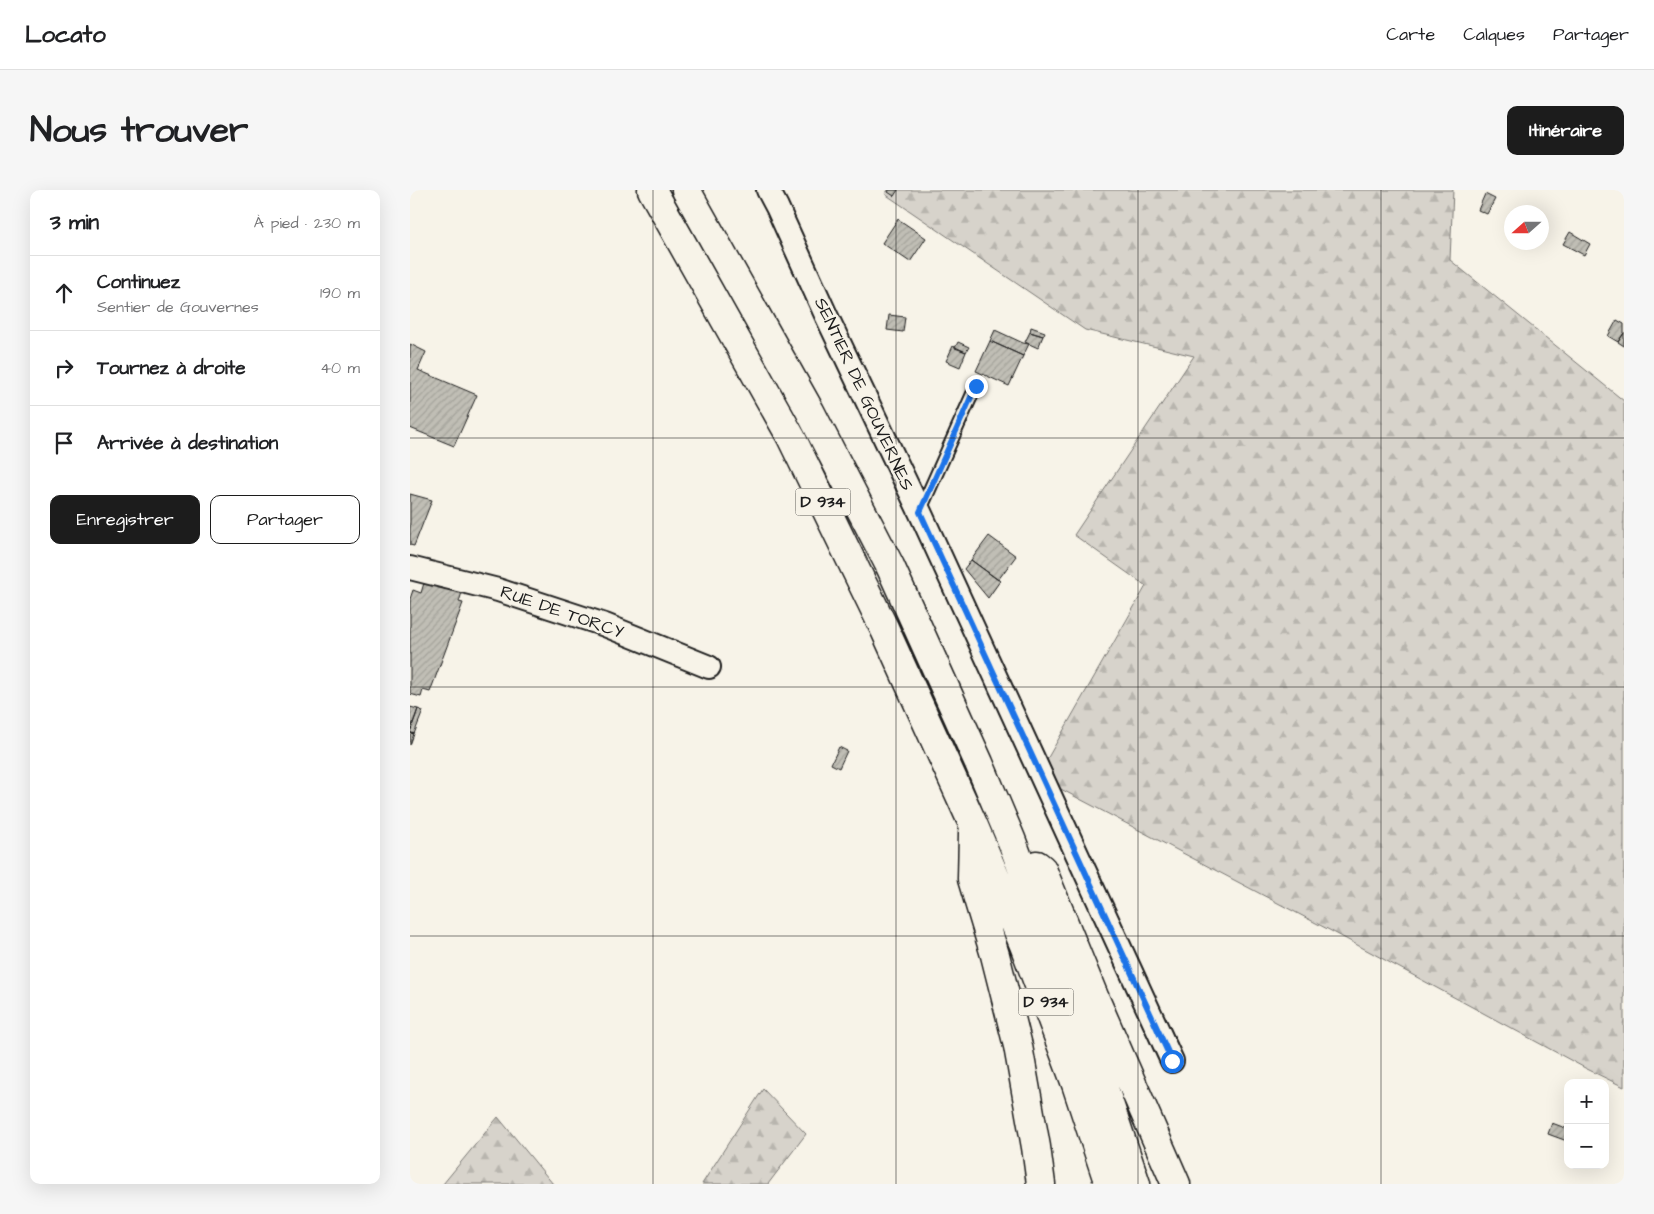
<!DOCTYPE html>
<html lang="fr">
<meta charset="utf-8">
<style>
:root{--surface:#fff;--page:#f6f6f6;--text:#202124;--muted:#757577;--line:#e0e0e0;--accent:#1c1c1c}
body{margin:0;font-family:"Architects Daughter",sans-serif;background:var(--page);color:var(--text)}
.controls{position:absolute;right:15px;bottom:15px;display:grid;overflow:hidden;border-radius:10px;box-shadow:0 5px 20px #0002}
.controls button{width:45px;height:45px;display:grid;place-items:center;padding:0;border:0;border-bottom:1px solid var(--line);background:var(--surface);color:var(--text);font:25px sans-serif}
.compass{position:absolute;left:1094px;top:15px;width:45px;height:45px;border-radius:50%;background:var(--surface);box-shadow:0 5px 20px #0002;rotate:249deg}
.stop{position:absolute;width:15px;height:15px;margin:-11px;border:4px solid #1a73e8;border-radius:50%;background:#fff}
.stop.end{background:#1a73e8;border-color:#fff;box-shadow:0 1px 5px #0008}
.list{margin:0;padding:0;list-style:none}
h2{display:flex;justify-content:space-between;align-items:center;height:65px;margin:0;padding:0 20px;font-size:21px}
h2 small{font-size:16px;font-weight:400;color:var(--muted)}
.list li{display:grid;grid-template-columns:32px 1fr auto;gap:15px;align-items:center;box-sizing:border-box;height:75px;padding:0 20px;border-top:1px solid var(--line)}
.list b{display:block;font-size:19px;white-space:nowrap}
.list p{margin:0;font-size:16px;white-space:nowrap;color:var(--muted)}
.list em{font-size:16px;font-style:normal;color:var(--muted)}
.actions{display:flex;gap:10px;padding:15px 20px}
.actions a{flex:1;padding:11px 0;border:1px solid var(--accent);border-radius:10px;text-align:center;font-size:18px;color:var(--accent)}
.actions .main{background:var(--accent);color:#fff}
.icon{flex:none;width:28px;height:28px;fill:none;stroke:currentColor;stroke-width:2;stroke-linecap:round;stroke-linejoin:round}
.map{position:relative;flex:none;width:1214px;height:994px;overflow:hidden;border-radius:10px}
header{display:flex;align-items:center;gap:30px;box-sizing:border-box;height:70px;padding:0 25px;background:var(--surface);border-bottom:1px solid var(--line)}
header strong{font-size:24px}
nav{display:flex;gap:28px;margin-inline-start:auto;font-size:18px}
.intro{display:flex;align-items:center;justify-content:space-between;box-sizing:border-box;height:120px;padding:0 30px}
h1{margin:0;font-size:35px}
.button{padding:12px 22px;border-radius:10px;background:var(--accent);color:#fff;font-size:18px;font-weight:700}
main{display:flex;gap:30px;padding:0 30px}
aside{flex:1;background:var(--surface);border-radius:10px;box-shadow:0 5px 20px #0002}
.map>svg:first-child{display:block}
.forest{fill:url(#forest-firs);stroke:#7a7874}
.building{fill:url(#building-hatch);stroke:#1c1c1c}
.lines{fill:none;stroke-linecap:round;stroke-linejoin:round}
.lane-casing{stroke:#1c1c1c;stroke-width:15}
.street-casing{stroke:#1c1c1c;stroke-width:26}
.highway-casing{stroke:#1c1c1c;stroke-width:31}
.lane{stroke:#f7f3e8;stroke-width:11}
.street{stroke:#f7f3e8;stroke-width:22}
.highway{stroke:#f7f3e8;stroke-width:28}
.route{stroke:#1a73e8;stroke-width:6}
.grid{fill:none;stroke:#1c1c1c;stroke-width:1;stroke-opacity:0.55}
.labels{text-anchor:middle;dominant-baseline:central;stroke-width:5;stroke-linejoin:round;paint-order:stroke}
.shield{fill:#f7f3e8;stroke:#5e5c59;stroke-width:1}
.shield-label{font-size:16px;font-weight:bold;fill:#1c1c1c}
.street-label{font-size:18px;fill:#1c1c1c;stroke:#f7f3e8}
</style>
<header>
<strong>Locato</strong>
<nav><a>Carte</a><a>Calques</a><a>Partager</a></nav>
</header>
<div class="intro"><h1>Nous trouver</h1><a class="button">Itinéraire</a></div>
<main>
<aside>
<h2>3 min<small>À pied · 230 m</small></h2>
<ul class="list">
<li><svg class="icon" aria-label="ahead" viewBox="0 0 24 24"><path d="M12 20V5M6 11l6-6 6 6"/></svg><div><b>Continuez</b><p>Sentier de Gouvernes</p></div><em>190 m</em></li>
<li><svg class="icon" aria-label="right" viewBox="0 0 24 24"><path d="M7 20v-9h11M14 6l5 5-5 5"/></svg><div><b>Tournez à droite</b></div><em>40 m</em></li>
<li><svg class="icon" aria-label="arrive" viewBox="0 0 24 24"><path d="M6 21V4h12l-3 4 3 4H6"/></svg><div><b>Arrivée à destination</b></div></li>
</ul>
<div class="actions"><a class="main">Enregistrer</a><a>Partager</a></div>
</aside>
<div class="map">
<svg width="1214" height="994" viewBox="0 0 1214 994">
<defs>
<pattern id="forest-firs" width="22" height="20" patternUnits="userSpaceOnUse" patternTransform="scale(1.25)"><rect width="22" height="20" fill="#d7d3cb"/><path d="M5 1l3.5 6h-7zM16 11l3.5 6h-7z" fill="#b8b5ae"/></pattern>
<pattern id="building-hatch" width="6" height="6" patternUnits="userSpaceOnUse" patternTransform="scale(1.25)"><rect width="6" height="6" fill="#c0beb5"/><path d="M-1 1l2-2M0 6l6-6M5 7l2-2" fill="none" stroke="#a4a39b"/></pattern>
</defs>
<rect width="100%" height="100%" fill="#f7f3e8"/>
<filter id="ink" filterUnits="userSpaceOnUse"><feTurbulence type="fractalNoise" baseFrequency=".02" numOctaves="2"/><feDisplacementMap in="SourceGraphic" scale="10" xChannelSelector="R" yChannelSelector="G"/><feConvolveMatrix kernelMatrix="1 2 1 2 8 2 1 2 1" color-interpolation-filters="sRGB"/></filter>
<g filter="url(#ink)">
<path class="forest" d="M 478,0 L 1043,0 L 1040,70 L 1214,211 L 1214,897 L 1175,878 L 925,743 L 645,596 L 636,571 L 736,396 L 664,345 L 784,166 L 675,140 L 475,4 Z
M 353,899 L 396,944 L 358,994 L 292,994 Z
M 88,927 L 143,994 L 33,994 Z"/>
<path class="building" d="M 479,0 L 488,0 L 484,6 L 478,2 Z
M 1075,4 L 1085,9 L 1077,24 L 1068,20 Z
M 488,29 L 516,48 L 500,72 L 472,53 Z
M 1160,42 L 1180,54 L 1174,65 L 1153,54 Z
M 479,125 L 495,127 L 493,142 L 477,140 Z
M 1207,130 L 1214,134 L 1214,143 L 1208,152 L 1198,146 Z
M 621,137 L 635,142 L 633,146 L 620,142 Z
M 585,140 L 613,153 L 619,154 L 613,166 L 580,151 Z
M 620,142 L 633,146 L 628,158 L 615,152 Z
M 1214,143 L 1214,156 L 1208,152 Z
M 580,151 L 613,166 L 599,196 L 566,181 Z
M 548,152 L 559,157 L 556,162 L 545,158 Z
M 0,154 L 16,162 L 8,180 L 67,205 L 44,256 L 0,238 Z
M 543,156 L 556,162 L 550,177 L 536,171 Z
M 0,304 L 22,310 L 4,356 L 0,355 Z
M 579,346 L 606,366 L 588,390 L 561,370 Z
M 561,370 L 590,391 L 578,408 L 554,379 Z
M 14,393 L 52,402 L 49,412 L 53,413 L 20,502 L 13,500 L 11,507 L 0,504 L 0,409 L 3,400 L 11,403 Z
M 0,517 L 8,519 L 0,542 Z
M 8,519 L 13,521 L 4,544 L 0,542 Z
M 0,543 L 4,544 L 0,555 Z
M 429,557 L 437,561 L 429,578 L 421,574 Z
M 1142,933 L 1158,939 L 1157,951 L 1138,944 Z"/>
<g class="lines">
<defs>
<path id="lane" d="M 510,321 L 566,196"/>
<path id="street" d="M 358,0 L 367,17 L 416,125 L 510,322 L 762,871
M 0,378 L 88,400 L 195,435 L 299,477"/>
<path id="highway" d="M 242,0 L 381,247 L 475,440 L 563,634 L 614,755 L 666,894 L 699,994
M 276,0 L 400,221 L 480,376 L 569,573 L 601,649 L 682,863 L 726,994
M 563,643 L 562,689 L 585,765 L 608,856 L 626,957 L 631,994
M 627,675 L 632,679 L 685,809 L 766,994"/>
</defs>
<use href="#lane" class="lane-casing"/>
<use href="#street" class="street-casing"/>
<use href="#highway" class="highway-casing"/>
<use href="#lane" class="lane"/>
<use href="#street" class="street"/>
<use href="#highway" class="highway"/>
</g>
</g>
<g class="lines" filter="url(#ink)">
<path class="route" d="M 566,196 L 510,322 L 762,871"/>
</g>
<path class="grid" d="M 243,0 L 243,994M 486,0 L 486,994M 728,0 L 728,994M 971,0 L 971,994M 0,248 L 1214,248M 0,497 L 1214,497M 0,746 L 1214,746"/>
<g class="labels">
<g class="shield">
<rect x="385.5" y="298.5" width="55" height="27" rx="4"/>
<rect x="608.5" y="798.5" width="55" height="27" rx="4"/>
</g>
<g class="shield-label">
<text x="413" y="312">D 934</text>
<text x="636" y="812">D 934</text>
</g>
<g class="street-label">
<text transform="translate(454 204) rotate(65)">SENTIER DE GOUVERNES</text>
<text transform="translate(152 422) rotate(19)">RUE DE TORCY</text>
</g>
</g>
</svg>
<div class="controls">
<button>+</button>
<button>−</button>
</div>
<svg class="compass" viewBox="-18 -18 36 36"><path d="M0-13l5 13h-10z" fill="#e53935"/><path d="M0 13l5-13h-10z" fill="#757577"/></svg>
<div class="stop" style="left:762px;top:871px"></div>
<div class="stop end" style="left:566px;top:196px"></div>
</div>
</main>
